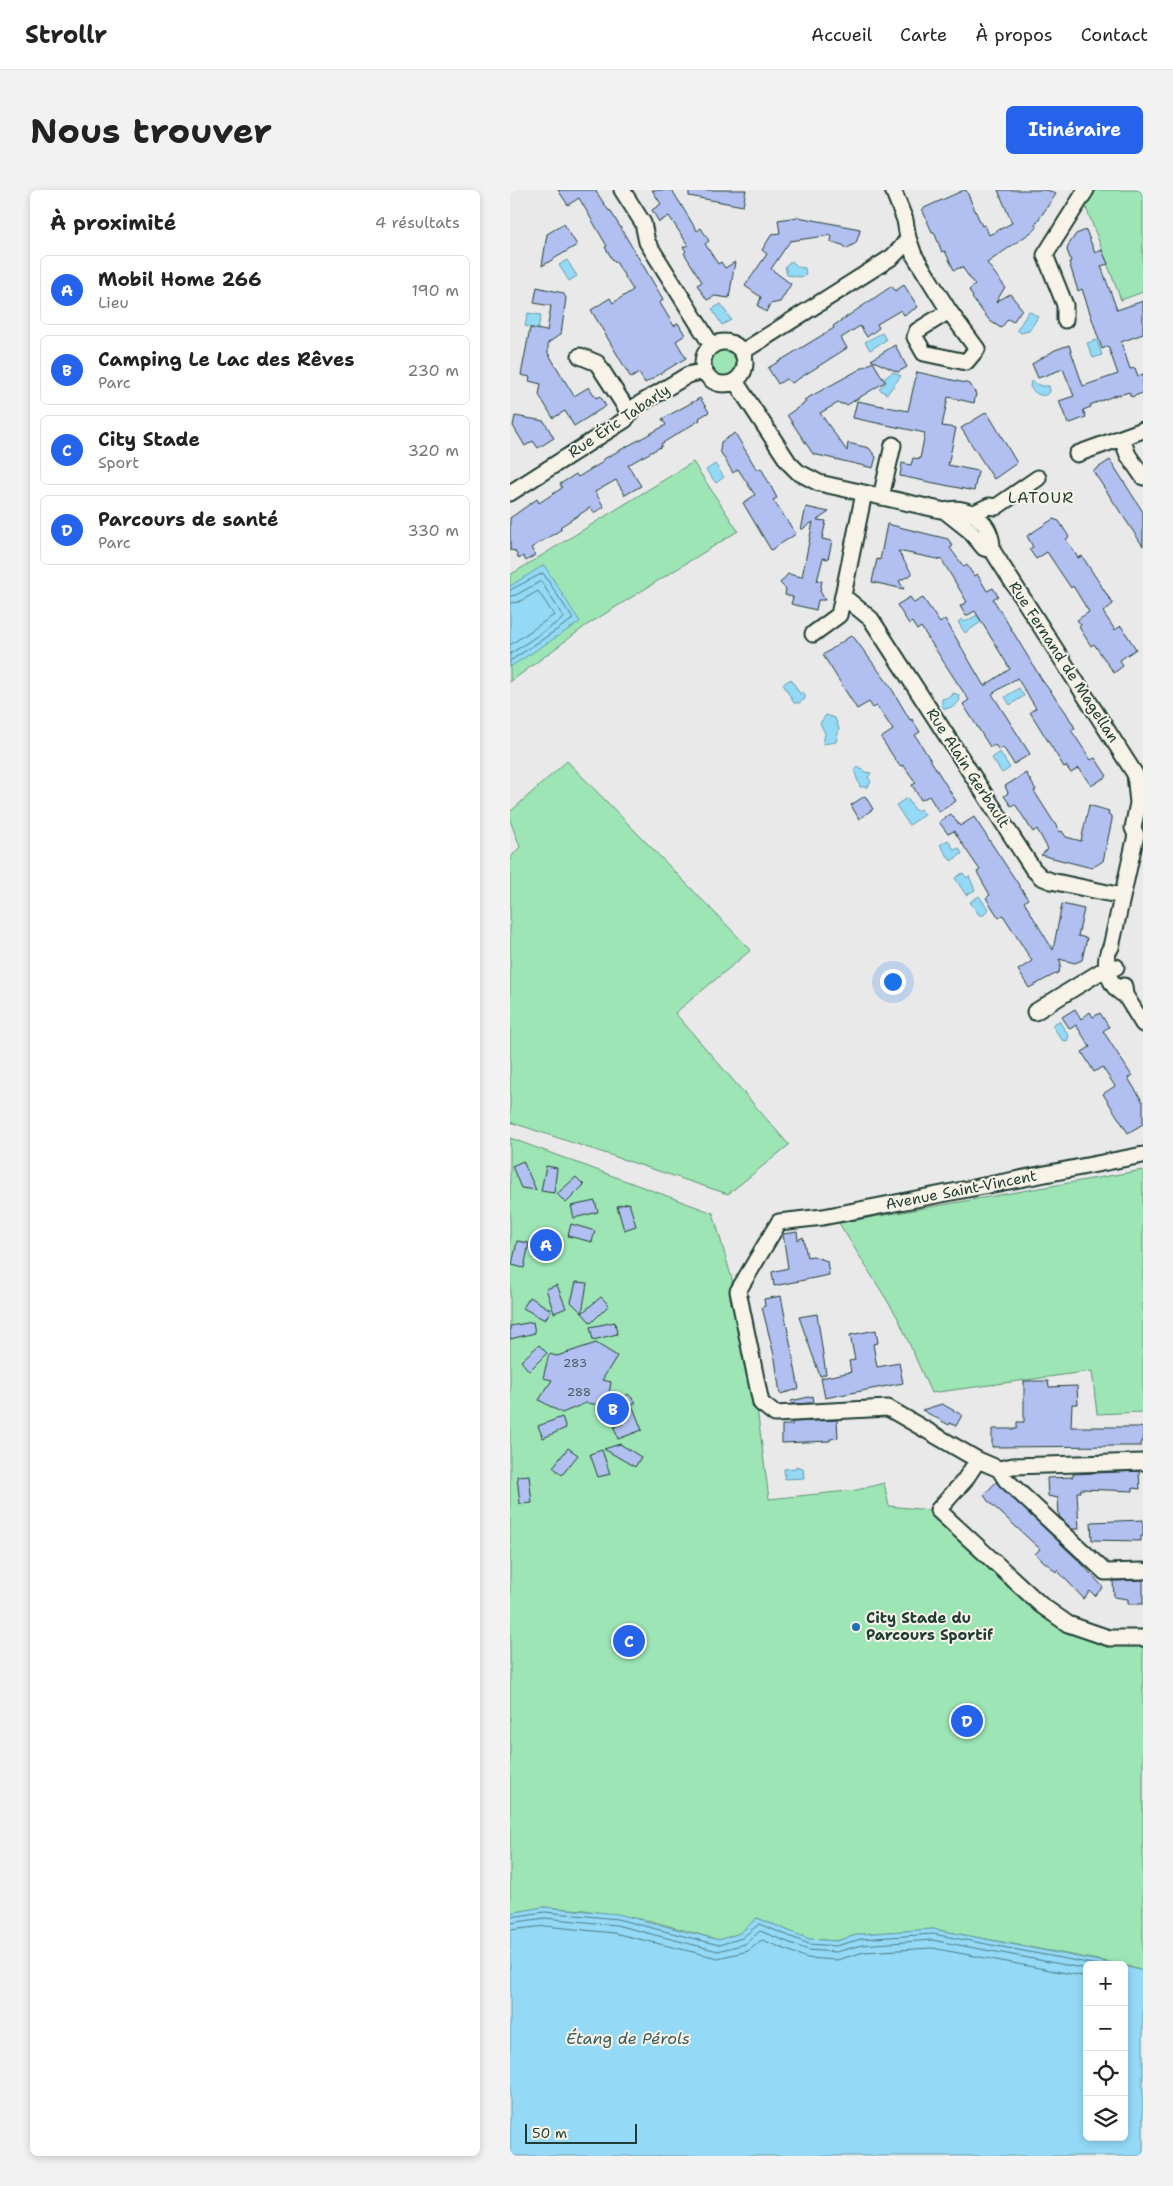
<!DOCTYPE html>
<html lang="fr">
<meta charset="utf-8">
<style>
:root{--surface:#fff;--page:#f2f2f2;--text:#222;--muted:#767676;--line:#e0e0e0;--accent:#2563eb}
body{margin:0;font-family:"Shantell Sans",sans-serif;background:var(--page);color:var(--text)}
.controls{position:absolute;right:15px;bottom:15px;display:grid;overflow:hidden;border-radius:8px;box-shadow:0 2px 8px #0003}
.controls button{width:45px;height:45px;display:grid;place-items:center;padding:0;border:0;border-bottom:1px solid var(--line);background:var(--surface);color:var(--text);font:25px sans-serif}
.scale{position:absolute;left:15px;bottom:12px;width:112px;box-sizing:border-box;padding-left:5px;border:2px solid #1f3d34;border-top:0;font-size:14px;line-height:18px;white-space:nowrap;color:#1f3d34;-webkit-text-stroke:4px #f7f3e8;paint-order:stroke}
.you{position:absolute;left:382px;top:791px;width:18px;height:18px;margin:-12px;border:4px solid #fff;border-radius:50%;background:#1a73e8;box-shadow:0 0 0 8px #1a73e833}
.badge{display:grid;place-items:center;width:32px;height:32px;border-radius:50%;background:var(--accent);color:#fff;font-size:16px;font-weight:700}
.pin{position:absolute;translate:-50% -50%;border:2px solid #fff;box-shadow:0 1px 5px #0006}
.list{margin:0;padding:0;list-style:none}
h2{display:flex;justify-content:space-between;align-items:center;height:65px;margin:0;padding:0 20px;font-size:21px}
h2 small{font-size:16px;font-weight:400;color:var(--muted)}
.list li{display:grid;grid-template-columns:32px 1fr auto;gap:15px;align-items:center;box-sizing:border-box;height:70px;margin:0 10px 10px;padding:0 10px;border:1px solid var(--line);border-radius:8px}
.list b{display:block;font-size:19px;white-space:nowrap}
.list p{margin:0;font-size:16px;white-space:nowrap;color:var(--muted)}
.list em{font-size:16px;font-style:normal;color:var(--muted)}
.icon{flex:none;width:28px;height:28px;fill:none;stroke:currentColor;stroke-width:2;stroke-linecap:round;stroke-linejoin:round}
.map{position:relative;flex:none;width:633px;height:1966px;overflow:hidden;border-radius:8px}
header{display:flex;align-items:center;gap:30px;box-sizing:border-box;height:70px;padding:0 25px;background:var(--surface);border-bottom:1px solid var(--line)}
header strong{font-size:24px}
nav{display:flex;gap:28px;margin-inline-start:auto;font-size:18px}
.intro{display:flex;align-items:center;justify-content:space-between;box-sizing:border-box;height:120px;padding:0 30px}
h1{margin:0;font-size:35px}
.button{padding:12px 22px;border-radius:8px;background:var(--accent);color:#fff;font-size:18px;font-weight:700}
main{display:flex;gap:30px;padding:0 30px}
aside{flex:1;background:var(--surface);border-radius:8px;box-shadow:0 2px 8px #0003}
.map>svg:first-child{display:block}
.green{fill:#9de5b4;stroke:#5e9174}
.water{fill:#94d9f6;stroke:#659ba8}
.lines{fill:none;stroke-linecap:round;stroke-linejoin:round}
.shore{stroke:#4e7b82;stroke-width:1}
.building{fill:#b1c0f0;stroke:#1f3d34}
.minor-casing{stroke:#1f3d34;stroke-width:19}
.minor{stroke:#f7f3e8;stroke-width:15}
.poi-dot{fill:#1f6fb2;stroke:#f7f3e8;stroke-width:2}
.labels{text-anchor:middle;dominant-baseline:central;stroke-width:4;stroke-linejoin:round;paint-order:stroke}
.number-label{font-size:12px;fill:#445e63}
.street-label{font-size:15px;fill:#1f3d34;stroke:#f7f3e8}
.poi-label{font-size:15px;font-weight:bold;fill:#1f3d34;stroke:#f7f3e8;text-anchor:start}
.neighbourhood-label{font-size:16px;letter-spacing:1px;fill:#1f3d34;stroke:#f7f3e8}
.water-label{font-size:16px;font-style:italic;fill:#365c5b;stroke:#f7f3e8}
</style>
<header>
<strong>Strollr</strong>
<nav><a>Accueil</a><a>Carte</a><a>À propos</a><a>Contact</a></nav>
</header>
<div class="intro"><h1>Nous trouver</h1><a class="button">Itinéraire</a></div>
<main>
<aside>
<h2>À proximité<small>4 résultats</small></h2>
<ul class="list">
<li><span class="badge">A</span><div><b>Mobil Home 266</b><p>Lieu</p></div><em>190 m</em></li>
<li><span class="badge">B</span><div><b>Camping Le Lac des Rêves</b><p>Parc</p></div><em>230 m</em></li>
<li><span class="badge">C</span><div><b>City Stade</b><p>Sport</p></div><em>320 m</em></li>
<li><span class="badge">D</span><div><b>Parcours de santé</b><p>Parc</p></div><em>330 m</em></li>
</ul>
</aside>
<div class="map">
<svg width="633" height="1966" viewBox="0 0 633 1966">
<rect width="100%" height="100%" fill="#e9e9ea"/>
<filter id="ink" filterUnits="userSpaceOnUse"><feTurbulence type="fractalNoise" baseFrequency=".02" numOctaves="2"/><feDisplacementMap in="SourceGraphic" scale="10" xChannelSelector="R" yChannelSelector="G"/><feConvolveMatrix kernelMatrix="1 2 1 2 8 2 1 2 1" color-interpolation-filters="sRGB"/></filter>
<g filter="url(#ink)">
<path class="green" d="M 583,0 L 630,0 L 633,7 L 633,102 L 611,110 L 574,12 Z
M200 173a13 13 0 1 1 26 0a13 13 0 1 1-26 0Z
M 183,272 L 228,341 L 77,435 L 0,492 L 0,385 Z
M 57,571 L 241,760 L 165,823 L 279,955 L 218,1004 L 0,932 L 0,668 L 10,657 L 0,630 L 0,622 Z
M 0,948 L 203,1023 L 223,1093 L 246,1211 L 259,1309 L 347,1300 L 374,1293 L 379,1316 L 418,1320 L 558,1434 L 633,1448 L 633,1781 L 614,1775 L 423,1739 L 350,1744 L 326,1751 L 299,1749 L 247,1728 L 230,1743 L 209,1750 L 141,1731 L 74,1720 L 34,1717 L 0,1723 Z
M 633,980 L 633,1222 L 587,1224 L 582,1181 L 421,1203 L 388,1128 L 329,1033 Z"/>
<path class="water" d="M 57,70 L 67,86 L 59,91 L 49,75 Z
M 282,71 L 288,77 L 295,78 L 296,85 L 290,87 L 277,85 L 275,76 Z
M 211,114 L 221,130 L 212,135 L 202,119 Z
M 519,121 L 528,127 L 519,141 L 511,143 L 507,140 Z
M 18,123 L 31,125 L 28,139 L 15,136 Z
M 372,143 L 376,150 L 360,160 L 355,152 Z
M 587,150 L 592,165 L 583,168 L 577,153 Z
M 383,182 L 391,186 L 377,204 L 369,199 L 376,193 L 375,188 Z
M 521,191 L 531,196 L 539,196 L 540,202 C 533,209 525,204 520,197 Z
M 205,274 L 214,287 L 206,293 L 196,280 Z
M 34,375 L 70,432 L 0,477 L 0,396 Z
M 467,425 L 471,432 L 455,443 L 448,432 L 452,429 L 455,432 Z
M 281,489 L 290,504 L 293,502 L 295,505 L 295,509 L 289,513 L 284,513 L 273,494 Z
M 509,498 L 514,506 L 500,515 L 495,507 Z
M 443,503 L 449,505 L 450,510 L 445,516 L 435,519 L 432,516 L 432,509 L 442,506 Z
M 316,525 L 325,528 L 329,539 L 326,552 L 313,554 L 315,543 L 310,533 Z
M 490,562 L 500,578 L 492,583 L 482,568 Z
M 348,577 L 355,582 L 361,583 L 358,587 L 361,592 L 358,597 L 350,597 L 344,580 Z
M 397,608 L 406,621 L 411,619 L 415,625 L 399,635 L 386,615 Z
M 438,650 L 444,660 L 449,658 L 452,664 L 441,671 L 430,655 Z
M 453,683 L 457,688 L 459,686 L 465,700 L 456,705 L 445,688 Z
M 469,706 L 478,719 L 474,725 L 469,725 L 460,712 Z
M 549,831 L 559,846 L 557,851 L 552,850 L 542,835 Z
M 286,1276 L 293,1278 L 294,1288 L 275,1289 L 274,1279 L 286,1278 Z
M 34,1717 L 108,1724 L 209,1750 L 230,1743 L 247,1728 L 299,1749 L 326,1751 L 350,1744 L 423,1739 L 609,1775 L 577,1775 L 577,1947 L 614,1947 L 614,1776 L 633,1781 L 633,1966 L 0,1966 L 0,1723 Z"/>
<g class="lines">
<path class="shore" d="M 0,400 L 33,383 L 63,429 L 0,471
M 0,406 L 6,405 L 31,391 L 54,428 L 0,464
M 0,413 L 9,412 L 28,401 L 44,425 L 0,455
M 0,1727 L 35,1722 L 107,1729 L 209,1755 L 232,1748 L 249,1734 L 299,1754 L 326,1756 L 351,1749 L 423,1744 L 588,1775
M 0,1733 L 35,1728 L 106,1735 L 208,1761 L 235,1754 L 250,1741 L 298,1760 L 326,1762 L 352,1755 L 422,1750 L 577,1779
M 0,1740 L 35,1736 L 104,1743 L 208,1768 L 238,1761 L 252,1750 L 297,1768 L 327,1770 L 354,1762 L 422,1758 L 577,1787"/>
</g>
<path class="building" d="M 48,0 L 85,0 L 99,21 L 100,20 L 153,109 L 150,113 L 164,136 L 168,133 L 175,145 L 166,151 L 176,168 L 135,193 L 129,183 L 121,188 L 81,120 L 100,108 L 103,113 L 123,100 L 106,72 L 104,72 L 95,57 L 97,56 L 69,8 L 58,15 Z
M 142,0 L 162,0 L 187,41 L 191,38 L 199,51 L 195,54 L 208,74 L 211,72 L 215,78 L 225,72 L 219,108 L 205,106 L 197,110 L 187,95 L 192,92 L 174,63 L 176,61 L 173,57 L 178,55 L 159,26 L 149,32 L 142,20 L 151,14 Z
M 179,0 L 236,0 L 233,16 L 179,6 Z
M 454,0 L 456,0 L 472,36 L 475,35 L 479,45 L 502,33 L 488,0 L 537,0 L 546,4 L 525,35 L 527,38 L 477,73 L 495,97 L 486,112 L 500,104 L 512,119 L 503,132 L 498,129 L 491,138 L 480,131 L 462,108 L 463,107 L 459,100 L 465,95 L 452,77 L 444,80 L 435,61 L 432,62 L 424,42 L 422,42 L 412,19 Z
M 288,27 L 350,39 L 350,41 L 346,53 L 336,59 L 333,55 L 321,52 L 322,45 L 280,51 L 261,79 L 281,94 L 270,112 L 260,114 L 256,122 L 248,116 L 251,107 L 235,96 L 257,64 L 252,60 L 262,44 L 270,43 L 268,30 Z
M 54,34 L 67,55 L 32,76 L 37,44 Z
M 576,40 L 585,63 L 592,60 L 598,74 L 591,76 L 607,120 L 633,111 L 633,144 L 611,152 L 620,179 L 625,178 L 628,186 L 633,184 L 633,203 L 621,207 L 619,202 L 610,205 L 609,204 L 580,215 L 581,217 L 573,220 L 576,227 L 558,234 L 549,211 L 564,206 L 553,179 L 528,188 L 522,174 L 545,160 L 559,155 L 573,196 L 608,184 L 598,156 L 592,159 L 572,99 L 568,101 L 559,72 L 561,71 L 557,60 L 559,54 L 566,44 Z
M 394,95 L 408,117 L 394,125 L 391,120 L 367,134 L 369,138 L 357,147 L 350,136 L 331,148 L 337,158 L 282,193 L 276,189 L 268,194 L 258,178 L 324,138 L 323,136 L 382,96 L 385,101 Z
M 27,97 L 53,103 L 56,108 L 51,144 L 38,153 L 38,163 L 64,206 L 79,197 L 86,208 L 90,206 L 96,216 L 64,236 L 55,221 L 43,228 L 29,205 L 31,194 L 19,191 L 20,187 L 11,185 L 20,138 L 37,141 L 41,116 L 24,113 Z
M 385,155 L 397,177 L 388,182 L 361,170 Z
M 363,172 L 375,192 L 337,215 L 328,213 L 310,223 L 337,261 L 338,253 L 359,258 L 366,267 L 363,278 L 303,264 L 277,225 L 296,212 L 294,210 Z
M 407,182 L 460,194 L 466,204 L 464,213 L 438,207 L 432,236 L 446,238 L 438,275 L 468,281 L 464,301 L 390,286 L 392,273 L 401,275 L 403,268 L 410,269 L 415,243 L 343,228 L 347,211 L 398,221 Z
M 190,208 L 199,222 L 189,228 L 190,230 L 151,254 L 152,256 L 118,275 L 131,296 L 115,305 L 106,290 L 85,302 L 94,317 L 84,323 L 81,317 L 50,337 L 52,339 L 21,358 L 25,365 L 16,371 L 13,366 L 9,369 L 5,361 L 0,360 L 0,328 L 27,309 L 29,313 L 52,298 L 50,294 L 66,284 L 68,287 L 93,272 L 92,270 L 156,235 L 152,229 Z
M 477,222 L 507,273 L 484,289 L 451,238 Z
M 5,226 L 34,231 L 44,248 L 28,258 L 23,251 L 15,256 L 3,236 Z
M 225,243 L 247,280 L 251,278 L 267,308 L 263,310 L 286,344 L 261,360 L 233,313 L 245,305 L 228,279 L 223,283 L 210,261 L 211,252 Z
M 600,270 L 633,322 L 633,356 L 583,281 Z
M 296,317 L 319,322 L 307,330 L 316,331 L 312,349 L 322,351 L 318,369 L 313,368 L 307,391 L 312,391 L 310,401 L 315,410 L 308,410 L 306,420 L 281,414 L 283,407 L 275,405 L 276,399 L 270,393 L 278,384 L 292,387 L 303,332 L 291,340 Z
M 543,329 L 549,331 L 559,347 L 556,349 L 568,368 L 572,366 L 603,414 L 593,422 L 605,440 L 611,436 L 626,459 L 610,470 L 613,476 L 604,483 L 584,454 L 581,456 L 569,437 L 571,435 L 567,430 L 579,422 L 563,396 L 561,398 L 537,362 L 526,369 L 519,359 L 523,357 L 517,346 Z
M 377,334 L 438,349 L 443,356 L 440,358 L 454,377 L 457,375 L 464,386 L 467,384 L 477,401 L 483,398 L 488,406 L 483,409 L 532,490 L 555,521 L 565,538 L 561,540 L 581,570 L 585,568 L 597,586 L 581,596 L 569,578 L 561,583 L 556,576 L 554,577 L 520,522 L 526,518 L 507,488 L 482,504 L 520,564 L 504,574 L 493,557 L 489,560 L 485,555 L 480,557 L 453,514 L 459,510 L 448,494 L 411,437 L 407,440 L 402,432 L 399,434 L 387,415 L 400,407 L 404,413 L 413,408 L 430,433 L 435,429 L 474,496 L 500,479 L 465,421 L 456,426 L 450,416 L 457,412 L 432,370 L 388,361 L 402,384 L 389,391 L 394,399 L 362,392 L 367,369 L 370,370 Z
M 342,445 L 380,496 L 400,530 L 402,529 L 410,542 L 405,545 L 446,611 L 429,622 L 419,606 L 411,610 L 402,595 L 406,593 L 394,576 L 389,575 L 371,548 L 383,540 L 367,516 L 363,518 L 359,512 L 347,519 L 313,465 Z
M 516,583 L 526,600 L 524,601 L 550,642 L 552,641 L 556,647 L 571,651 L 579,615 L 599,621 L 598,624 L 602,626 L 602,630 L 593,671 L 582,678 L 531,665 L 538,659 L 527,639 L 523,642 L 505,614 L 501,616 L 494,606 L 498,603 L 495,596 Z
M 355,606 L 363,619 L 349,629 L 341,615 Z
M 441,624 L 450,636 L 464,627 L 518,709 L 514,712 L 543,760 L 552,714 L 574,719 L 568,746 L 577,748 L 572,770 L 565,773 L 549,769 L 551,773 L 549,782 L 519,798 L 508,780 L 522,771 L 493,725 L 489,728 L 476,708 L 480,705 L 467,682 L 470,680 L 459,664 L 444,641 L 438,644 L 429,632 Z
M 565,819 L 571,829 L 580,822 L 583,827 L 590,823 L 599,837 L 593,841 L 622,886 L 618,888 L 633,912 L 633,934 L 618,943 L 593,904 L 605,896 L 592,877 L 584,882 L 572,862 L 580,857 L 566,835 L 560,839 L 552,827 Z
M 13,971 L 26,1000 L 11,998 L 2,976 Z
M 36,976 L 47,978 L 44,1003 L 31,1001 Z
M 66,987 L 74,995 L 56,1013 L 47,1004 Z
M 85,1011 L 88,1022 L 64,1028 L 61,1016 Z
M 119,1013 L 126,1036 L 114,1040 L 107,1016 Z
M 61,1034 L 85,1041 L 82,1052 L 58,1046 Z
M 287,1042 L 288,1050 L 293,1047 L 297,1067 L 303,1066 L 317,1071 L 319,1085 L 264,1096 L 262,1082 L 278,1078 L 273,1044 Z
M 34,1046 L 39,1046 L 48,1067 L 36,1072 L 27,1048 Z
M 7,1051 L 19,1053 L 14,1078 L 2,1075 Z
M 66,1092 L 77,1093 L 72,1123 L 61,1112 Z
M 47,1095 L 56,1118 L 44,1123 L 36,1099 Z
M 271,1106 L 289,1199 L 270,1204 L 265,1169 L 252,1117 L 255,1116 L 254,1109 Z
M 20,1107 L 41,1120 L 35,1130 L 13,1118 Z
M 91,1107 L 99,1115 L 81,1133 L 72,1123 Z
M 307,1124 L 316,1184 L 310,1186 L 289,1127 Z
M 23,1132 L 25,1143 L 0,1149 L 0,1136 Z
M 105,1132 L 107,1144 L 83,1150 L 80,1137 Z
M 366,1140 L 368,1153 L 363,1154 L 367,1177 L 389,1173 L 393,1193 L 315,1208 L 311,1188 L 341,1182 L 339,1171 L 345,1170 L 340,1145 Z
M 86,1153 L 107,1166 L 92,1190 L 101,1192 L 97,1216 L 76,1213 L 52,1223 L 29,1210 L 42,1190 L 33,1188 L 39,1164 L 47,1166 Z
M 29,1155 L 37,1163 L 19,1181 L 11,1171 Z
M 514,1191 L 538,1191 L 539,1197 L 567,1196 L 568,1214 L 562,1214 L 561,1237 L 630,1237 L 633,1238 L 633,1252 L 631,1252 L 631,1256 L 616,1256 L 482,1257 L 482,1239 L 507,1239 L 507,1232 L 514,1232 Z
M 118,1204 L 126,1212 L 122,1215 L 132,1240 L 108,1249 L 104,1237 L 113,1234 L 99,1220 Z
M 303,1206 L 304,1213 L 282,1214 L 281,1211 Z
M 432,1214 L 452,1225 L 446,1236 L 440,1233 L 439,1235 L 412,1220 Z
M 52,1227 L 56,1238 L 33,1248 L 28,1236 Z
M 327,1230 L 328,1248 L 320,1249 L 320,1251 L 272,1253 L 272,1235 L 282,1235 L 282,1232 Z
M 110,1254 L 131,1267 L 125,1277 L 94,1259 Z
M 58,1258 L 68,1265 L 52,1285 L 43,1277 Z
M 92,1260 L 100,1284 L 88,1287 L 80,1264 Z
M 629,1281 L 630,1299 L 623,1298 L 623,1301 L 571,1299 L 570,1302 L 567,1302 L 569,1339 L 562,1339 L 549,1326 L 548,1308 L 538,1306 L 537,1288 L 563,1287 L 563,1284 Z
M 19,1285 L 22,1313 L 10,1314 L 7,1286 Z
M 486,1292 L 571,1373 L 593,1397 L 585,1406 L 580,1401 L 574,1409 L 547,1380 L 546,1382 L 525,1364 L 530,1359 L 478,1311 L 474,1305 Z
M 633,1330 L 633,1346 L 631,1346 L 631,1351 L 582,1350 L 581,1332 Z
M 633,1390 L 633,1414 L 618,1414 L 618,1409 L 604,1407 L 603,1391 Z"/>
<g class="lines">
<defs>
<path id="minor" d="M 112,0 L 133,33 L 137,52 L 202,156
M 383,0 L 395,30 L 398,48 L 404,65 L 439,121 L 467,159 L 456,172 L 414,163 L 405,147 L 407,141 L 439,121
M 555,130 L 555,115 L 535,65 L 576,0
M193 173a21 21 0 1 1 42 0a21 21 0 1 1-42 0Z
M 232,162 L 382,67 L 391,58 L 398,48
M 70,166 L 87,173 L 120,224
M 225,191 L 279,273 L 288,282 L 309,293 L 435,321 C 461,313 483,335 482,360 L 625,584 L 628,613 L 623,638 L 626,645 L 601,757 C 591,771 599,798 615,805
M 612,249 L 618,265 L 633,287
M 567,264 L 633,240
M 0,303 L 115,230 L 123,218 L 178,185 L 194,181
M 371,307 L 383,255
M 435,321 L 459,340 L 474,358 L 482,360
M 464,323 L 479,316 L 486,317 L 528,288
M 333,406 L 361,429 L 523,679 L 531,687 L 541,691 L 612,706
M 303,444 L 329,425 L 354,303
M 614,796 L 615,805 L 633,834
M 525,822 L 590,782 L 606,777
M 633,965 L 313,1027 L 269,1032 L 228,1101 L 251,1213 L 265,1224 L 378,1218 L 468,1270 L 489,1279 L 496,1290 L 595,1382 L 633,1381
M 468,1270 L 454,1291 L 428,1320 L 531,1415 L 558,1434 L 599,1448 L 633,1448
M 489,1279 L 503,1276 L 633,1272"/>
</defs>
<use href="#minor" class="minor-casing"/>
<use href="#minor" class="minor"/>
</g>
</g>
<circle class="poi-dot" cx="346" cy="1437" r="5"/>
<g class="labels">
<g class="number-label">
<text x="65" y="1173">283</text>
<text x="69" y="1202">288</text>
</g>
<g class="street-label">
<text transform="translate(109 231) rotate(-34)">Rue Éric Tabarly</text>
<text transform="translate(554 472) rotate(57)">Rue Fernand de Magellan</text>
<text transform="translate(458 578) rotate(57)">Rue Alain Gerbault</text>
<text transform="translate(451 1000) rotate(-11)">Avenue Saint-Vincent</text>
</g>
<g class="poi-label">
<text x="356" y="1428">City Stade du<tspan x="356" dy="17">Parcours Sportif</tspan></text>
</g>
<g class="neighbourhood-label">
<text x="531" y="307">LATOUR</text>
</g>
<g class="water-label">
<text x="118" y="1848">Étang de Pérols</text>
</g>
</g>
</svg>
<div class="controls">
<button>+</button>
<button>−</button>
<button><svg class="icon" aria-label="locate" viewBox="0 0 24 24"><circle cx="12" cy="12" r="6"/><path d="M12 2v4M12 18v4M2 12h4M18 12h4"/></svg></button>
<button><svg class="icon" aria-label="layers" viewBox="0 0 24 24"><path d="M12 4l9 5-9 5-9-5zM3 14l9 5 9-5"/></svg></button>
</div>
<div class="scale">50 m</div>
<div class="you"></div>
<div class="pin badge" style="left:36px;top:1055px">A</div>
<div class="pin badge" style="left:103px;top:1219px">B</div>
<div class="pin badge" style="left:119px;top:1451px">C</div>
<div class="pin badge" style="left:457px;top:1531px">D</div>
</div>
</main>
